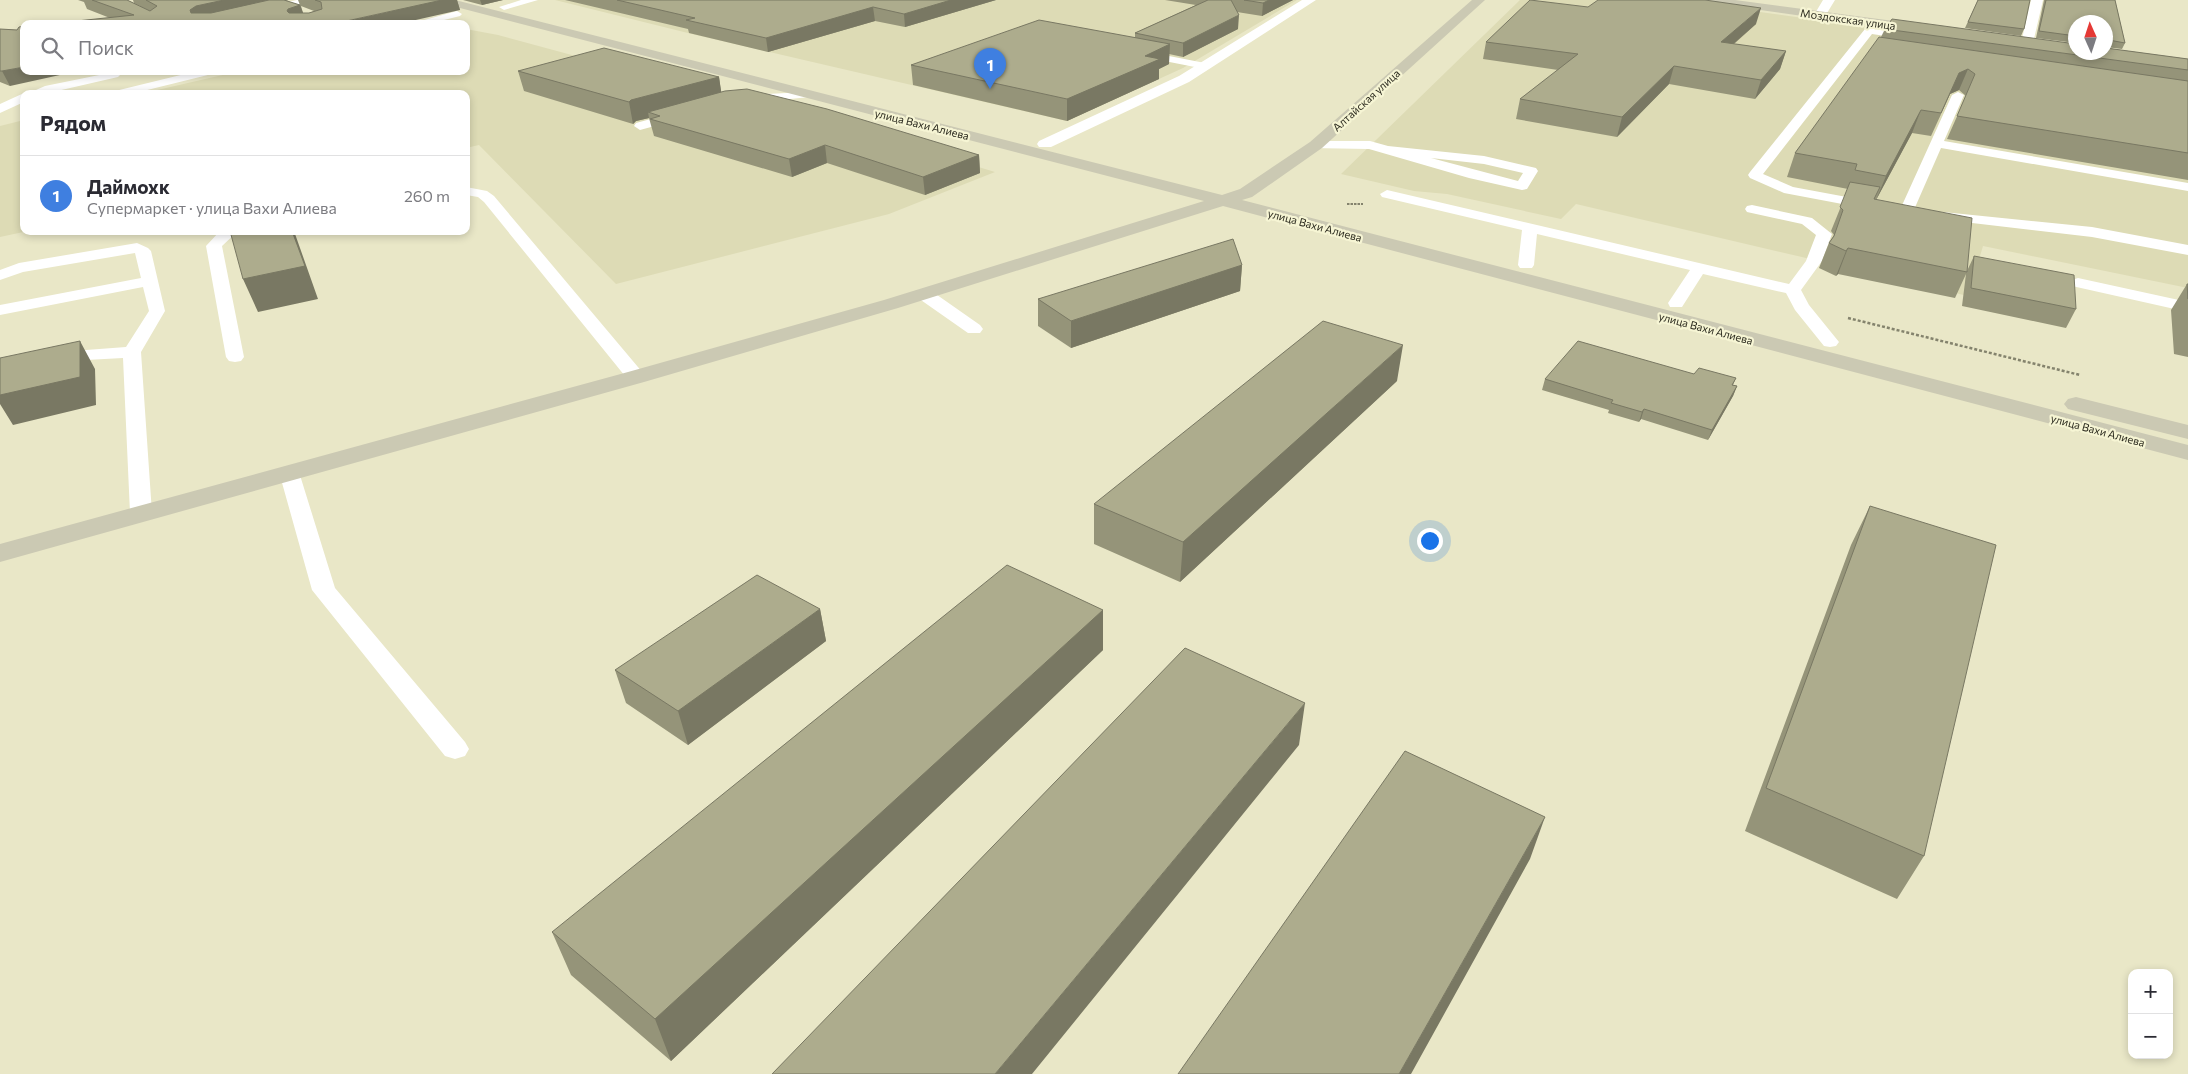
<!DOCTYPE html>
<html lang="ru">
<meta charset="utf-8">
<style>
:root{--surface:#fff;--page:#f7f7f7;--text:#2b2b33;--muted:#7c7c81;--line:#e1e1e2;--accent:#0b8043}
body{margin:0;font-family:Commissioner,sans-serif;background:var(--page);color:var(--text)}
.controls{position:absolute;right:15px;bottom:15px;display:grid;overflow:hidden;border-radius:10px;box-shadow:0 2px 8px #0003}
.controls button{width:45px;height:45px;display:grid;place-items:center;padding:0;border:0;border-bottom:1px solid var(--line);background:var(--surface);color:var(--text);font:25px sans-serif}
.compass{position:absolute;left:2068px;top:15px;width:45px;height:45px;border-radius:50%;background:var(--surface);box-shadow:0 2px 8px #0003;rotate:357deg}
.you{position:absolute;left:1429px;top:540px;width:18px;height:18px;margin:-12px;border:4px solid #fff;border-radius:50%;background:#1a73e8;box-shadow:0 0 0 8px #1a73e833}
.badge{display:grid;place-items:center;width:32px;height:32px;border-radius:50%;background:var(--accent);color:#fff;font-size:16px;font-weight:700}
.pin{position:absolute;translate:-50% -41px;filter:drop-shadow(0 1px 2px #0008)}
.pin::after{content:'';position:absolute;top:26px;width:18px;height:15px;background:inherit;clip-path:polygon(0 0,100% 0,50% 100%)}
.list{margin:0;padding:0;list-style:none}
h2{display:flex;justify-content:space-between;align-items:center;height:65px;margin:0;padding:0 20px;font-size:21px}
h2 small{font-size:16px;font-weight:400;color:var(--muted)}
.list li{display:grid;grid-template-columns:32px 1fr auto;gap:15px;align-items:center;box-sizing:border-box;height:80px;padding:0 20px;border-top:1px solid var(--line)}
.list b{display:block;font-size:19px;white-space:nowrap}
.list p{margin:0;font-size:16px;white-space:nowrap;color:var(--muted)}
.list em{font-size:16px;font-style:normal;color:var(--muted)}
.icon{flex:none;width:28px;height:28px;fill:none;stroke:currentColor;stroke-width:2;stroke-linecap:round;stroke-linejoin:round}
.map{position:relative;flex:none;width:2188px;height:1074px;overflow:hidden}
.search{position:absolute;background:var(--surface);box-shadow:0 2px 8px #0003;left:20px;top:20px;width:450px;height:55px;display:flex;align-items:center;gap:12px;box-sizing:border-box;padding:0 18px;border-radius:10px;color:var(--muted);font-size:19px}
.panel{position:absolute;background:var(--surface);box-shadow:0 2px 8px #0003;left:20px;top:90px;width:450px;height:145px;border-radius:10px}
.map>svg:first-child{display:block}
.built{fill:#dddbb5}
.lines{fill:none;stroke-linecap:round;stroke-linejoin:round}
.path-far1{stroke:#84836d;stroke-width:2;stroke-dasharray:2.5 1;stroke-linecap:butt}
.path{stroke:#84836d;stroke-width:2.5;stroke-dasharray:3 2;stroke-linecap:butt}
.lane{fill:#fff;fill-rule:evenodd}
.street{fill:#fff;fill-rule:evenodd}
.secondary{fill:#cbc9b3;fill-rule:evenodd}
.wall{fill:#959479;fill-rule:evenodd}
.shaded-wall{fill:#797863}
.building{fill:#adac8d;stroke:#797863}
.labels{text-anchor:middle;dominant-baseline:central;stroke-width:4.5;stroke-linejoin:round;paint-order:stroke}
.far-street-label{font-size:11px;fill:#2c2b1f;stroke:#f6f5d4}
</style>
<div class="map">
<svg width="2188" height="1074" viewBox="0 0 2188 1074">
<rect width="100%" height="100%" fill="#e9e7c7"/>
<path class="built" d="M 555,0 L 1297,0 L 1183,68 L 1067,121 L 696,35 Z
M 1520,0 L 1673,0 L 2188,71 L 2188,288 L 1983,246 L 1968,296 L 1576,204 L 1561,219 L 1447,194 L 1414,191 L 1341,174 Z
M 466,29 L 498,35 L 919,149 L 995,172 L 889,214 L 616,284 L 479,145 L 466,148 L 466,94 L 140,94 L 240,71 L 466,71 Z
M 24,120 L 24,231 L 28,231 L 0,237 L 0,126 Z"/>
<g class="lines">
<path class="path-far1" d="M 1347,204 L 1363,204"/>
<path class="path" d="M 1848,318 L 2080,375"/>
<path class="lane" d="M 297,0 L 315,0 L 313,2 L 264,13 L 259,10 L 261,8 Z
M 521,0 L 538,0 L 504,10 L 499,7 Z
M 457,11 L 462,14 L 460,16 L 428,24 L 410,24 Z
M 1869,28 L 1912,34 L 1917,37 L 1912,40 L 1872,34 L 1763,174 L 1793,187 L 1879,203 L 1881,206 L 1879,209 L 1874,210 L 1784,193 L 1750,178 L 1748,175 L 1750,172 L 1865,29 Z
M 1138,50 L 1205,63 L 1210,66 L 1205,69 L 1134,55 L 1133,53 L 1134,51 Z
M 197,71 L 217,71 L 216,73 L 131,94 L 109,94 L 111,92 Z
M 114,72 L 118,73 L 120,75 L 118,77 L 44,94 L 27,94 L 45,86 Z
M 806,92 L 810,93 L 812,95 L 810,97 L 748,103 L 742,99 L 748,95 Z
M 1958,92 L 1964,95 L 1944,141 L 2188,183 L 2188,191 L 1941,148 L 1913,212 L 1911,215 L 1901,215 L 1899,212 L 1952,95 Z
M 24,93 L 24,102 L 0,113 L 0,104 Z
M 680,111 L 686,115 L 684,118 L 640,130 L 634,126 L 636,123 Z
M 1316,141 L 1370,141 L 1388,146 L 1484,156 L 1536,168 L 1538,171 L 1527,189 L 1522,190 L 1469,178 L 1369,149 L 1311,148 L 1310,145 ZM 1431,158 L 1484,164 L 1523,173 L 1518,181 Z
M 466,187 L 487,191 L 494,196 L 643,373 L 645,377 L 643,381 L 636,383 L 629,381 L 484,202 L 478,197 L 466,195 Z
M 1387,190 L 1789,284 L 1806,261 L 1816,235 L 1802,224 L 1747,212 L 1745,209 L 1747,206 L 1752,205 L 1812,218 L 1832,234 L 1822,261 L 1801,290 L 1809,305 L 1839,342 L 1836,346 L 1830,347 L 1824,346 L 1795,310 L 1786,293 L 1703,274 L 1682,307 L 1670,307 L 1668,303 L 1690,270 L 1537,234 L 1534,265 L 1532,268 L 1520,268 L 1518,265 L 1522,230 L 1382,197 L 1380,194 Z
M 1943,212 L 2092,227 L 2188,245 L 2188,255 L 2092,237 L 1938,219 L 1936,216 L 1938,213 Z
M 220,231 L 238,231 L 222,246 L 244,357 L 241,361 L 235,362 L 229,361 L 226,357 L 206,246 Z
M 137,243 L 148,248 L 151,251 L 165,311 L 141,352 L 152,513 L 149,518 L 141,520 L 133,518 L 130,513 L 123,358 L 86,360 L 0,381 L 0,369 L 86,350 L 126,347 L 149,311 L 143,287 L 0,315 L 0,305 L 141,278 L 135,253 L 23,272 L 0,280 L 0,270 L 19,263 Z
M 2078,278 L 2188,302 L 2188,312 L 2072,286 L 2070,283 L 2072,280 Z
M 924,289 L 930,290 L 980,325 L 983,329 L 980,333 L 968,333 L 918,298 L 916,294 L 918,290 Z
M 289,466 L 296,468 L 299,472 L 335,588 L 465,742 L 469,749 L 465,756 L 455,759 L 445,756 L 312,590 L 279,472 L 282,468 Z"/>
<path class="street" d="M 1302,0 L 1316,0 L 1189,82 L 1051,147 L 1039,147 L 1037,144 L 1039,141 L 1179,76 Z
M 1823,0 L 1835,0 L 1824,18 L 1816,18 L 1814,15 Z
M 2031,0 L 2043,0 L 2033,43 L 2027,47 L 2021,43 Z"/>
<path class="secondary" d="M 435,0 L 455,0 L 1222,195 L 1240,189 L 1310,142 L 1472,0 L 1485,0 L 1322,148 L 1252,197 L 1242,200 L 2188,445 L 2188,460 L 1223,206 L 898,308 L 644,382 L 0,562 L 0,544 L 628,372 L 884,300 L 1204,201 L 437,2 Z
M 1704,0 L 1735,0 L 1924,25 L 1930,29 L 1924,33 L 1710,3 Z
M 2076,397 L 2188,425 L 2188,439 L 2068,409 L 2064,404 L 2068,399 Z"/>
</g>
<path class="wall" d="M 78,0 L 127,0 L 140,6 L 134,3 L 133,0 L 288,0 L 286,1 L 300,5 L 298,0 L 457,0 L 460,10 L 110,18 L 87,9 L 84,2 ZM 301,6 L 314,11 L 309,13 L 303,13 Z
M 463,0 L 503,0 L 482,5 Z
M 565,0 L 996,0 L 905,27 L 875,21 L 768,52 L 689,33 L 688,29 Z
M 1165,0 L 1293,0 L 1262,16 L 1237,12 L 1238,29 L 1183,57 L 1169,54 L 1169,64 L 1159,69 L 1159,79 L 1067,121 L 913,85 L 911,65 L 1135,37 L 1135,33 L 1196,5 Z
M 1978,0 L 2024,29 L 2021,36 L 1965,28 Z
M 2044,0 L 2115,0 L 2125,43 L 2122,49 L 2106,47 L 2106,48 L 2188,59 L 2188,180 L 1947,139 L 1966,96 L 1959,90 L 1950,94 L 1931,136 L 1912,133 L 1876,200 L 1967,271 L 1974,256 L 2076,309 L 2066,328 L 1962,306 L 1966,274 L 1955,298 L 1838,274 L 1836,276 L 1819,268 L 1829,243 L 1834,235 L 1831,231 L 1848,189 L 1787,177 L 1795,153 L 1881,37 L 1885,29 L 2106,52 L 2106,22 L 2076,22 L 2076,43 L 2036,38 Z
M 1588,7 L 1756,24 L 1734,44 L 1786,51 L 1780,69 L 1755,99 L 1669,84 L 1617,137 L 1516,119 L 1520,99 L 1558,70 L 1483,59 L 1486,42 Z
M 0,29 L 17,30 L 10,86 L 0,82 Z
M 518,71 L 719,77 L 721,92 L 979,155 L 980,173 L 925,195 L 827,163 L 792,177 L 654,136 L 649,118 L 636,121 L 633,124 L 524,91 Z
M 1242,265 L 1240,291 L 1071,348 L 1038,326 L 1038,299 Z
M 2187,284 L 2188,284 L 2188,357 L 2174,354 L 2171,310 Z
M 1694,374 L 1736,378 L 1733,385 L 1737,386 L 1733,396 L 1708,440 L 1641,419 L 1639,422 L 1608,413 L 1609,410 L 1542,390 L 1545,379 Z
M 1397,381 L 1180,582 L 1094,544 L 1094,504 Z
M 1870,506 L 1924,856 L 1897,899 L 1745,831 L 1851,545 Z
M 820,609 L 826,641 L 688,745 L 626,703 L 615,670 Z
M 1103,610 L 1103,650 L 671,1061 L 571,975 L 552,932 Z"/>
<path class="shaded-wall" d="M 224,0 L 288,0 L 202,19 L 195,24 L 190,10 L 196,6 Z
M 442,0 L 457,0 L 460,10 L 398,24 L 333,24 Z
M 480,0 L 503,0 L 482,5 Z
M 951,0 L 996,0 L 905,27 L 904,14 Z
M 1269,0 L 1293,0 L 1262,16 L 1263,3 Z
M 300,5 L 305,18 L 292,24 L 287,11 L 288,9 Z
M 873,7 L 875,21 L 768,52 L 766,38 Z
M 1761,8 L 1756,24 L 1716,59 L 1721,42 Z
M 1239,15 L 1238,29 L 1183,57 L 1183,43 Z
M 1170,44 L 1169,64 L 1159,69 L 1159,79 L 1067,121 L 1067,99 L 1145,56 Z
M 1786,51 L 1780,69 L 1755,99 L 1761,80 Z
M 1674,66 L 1669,84 L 1617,137 L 1622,117 Z
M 24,67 L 24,71 L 78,71 L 10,86 L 2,71 Z
M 1968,69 L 1959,90 L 1950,94 L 1931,136 L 1959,73 Z
M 719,77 L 722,97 L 648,112 L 649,118 L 636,121 L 633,124 L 629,102 L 631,100 Z
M 1921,110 L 1912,133 L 1876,200 L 1886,176 Z
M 825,145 L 827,163 L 792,177 L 789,159 Z
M 979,155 L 980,173 L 925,195 L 923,177 Z
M 292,231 L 294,231 L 318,299 L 258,312 L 243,279 Z
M 1848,248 L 1838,274 L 1836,276 L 1846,251 Z
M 1242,265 L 1240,291 L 1071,348 L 1071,321 Z
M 80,341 L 95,369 L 96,405 L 13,425 L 0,404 L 0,395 Z
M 1403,345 L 1397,381 L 1180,582 L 1183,542 Z
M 1737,386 L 1733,396 L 1708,440 L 1712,430 Z
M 1644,409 L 1641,419 L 1639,422 L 1642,412 Z
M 820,609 L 826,641 L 688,745 L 678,711 Z
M 1103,610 L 1103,650 L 671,1061 L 655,1019 Z
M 1305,703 L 1299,745 L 1032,1074 L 995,1074 Z
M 1545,817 L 1530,859 L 1411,1074 L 1399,1074 Z"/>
<path class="building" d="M 92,0 L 127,0 L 150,11 L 157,6 L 146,0 L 224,0 L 196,6 L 190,10 L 191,13 L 211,13 L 269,0 L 284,0 L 300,5 L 288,9 L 287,11 L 289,13 L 309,13 L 322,9 L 321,2 L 315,0 L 442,0 L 333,24 L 48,24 L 134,15 Z
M 617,0 L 951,0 L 904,14 L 873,7 L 766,38 L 686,20 L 695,18 Z
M 1208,0 L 1231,0 L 1239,15 L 1183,43 L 1135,33 Z
M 1244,0 L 1269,0 L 1263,3 Z
M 1530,0 L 1588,7 L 1598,0 L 1705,0 L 1761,8 L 1721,42 L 1786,51 L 1761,80 L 1674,66 L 1622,117 L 1520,99 L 1578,54 L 1486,42 Z
M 1978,0 L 2030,0 L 2024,29 L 1968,22 Z
M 2046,0 L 2115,0 L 2125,43 L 2109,40 L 2107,43 L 2106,43 L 2106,22 L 2076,22 L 2076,36 L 2039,31 Z
M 1892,19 L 2076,44 L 2076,52 L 2106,52 L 2106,48 L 2188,59 L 2188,70 L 1885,29 Z
M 1039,20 L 1170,44 L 1145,56 L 1160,59 L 1067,99 L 911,65 Z
M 24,26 L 24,67 L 2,71 L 0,71 L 0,29 L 17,30 L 19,27 Z
M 1879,37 L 2188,81 L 2188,153 L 1957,116 L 1975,74 L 1968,69 L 1959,73 L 1941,113 L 1921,110 L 1886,176 L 1855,170 L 1857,164 L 1795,153 Z
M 604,48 L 719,77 L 631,100 L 629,102 L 518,71 Z
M 747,89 L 827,109 L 979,155 L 923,177 L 825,145 L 789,159 L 650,119 L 660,116 L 648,112 L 725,91 Z
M 1850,182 L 1880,187 L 1874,199 L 1972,218 L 1967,272 L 1848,248 L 1846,251 L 1829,243 L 1834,236 L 1843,210 L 1840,207 Z
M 230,231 L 292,231 L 305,266 L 243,279 Z
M 1233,239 L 1242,265 L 1071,321 L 1038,299 Z
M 1974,256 L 2074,275 L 2076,309 L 1971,288 Z
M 2187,284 L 2188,284 L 2188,299 Z
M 1323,321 L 1403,345 L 1183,542 L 1094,504 Z
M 80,341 L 80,377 L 0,395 L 0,358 Z
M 1578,341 L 1694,374 L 1699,368 L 1736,378 L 1732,385 L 1737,386 L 1712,430 L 1644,409 L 1642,412 L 1611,403 L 1613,400 L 1545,379 Z
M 1870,506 L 1996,545 L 1924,856 L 1766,788 Z
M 1007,565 L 1103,610 L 655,1019 L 552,932 Z
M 757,575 L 820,609 L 678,711 L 615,670 Z
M 1185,648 L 1305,703 L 995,1074 L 772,1074 Z
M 1405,751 L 1545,817 L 1399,1074 L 1178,1074 Z"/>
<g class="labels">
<g class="far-street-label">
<text transform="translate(1848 19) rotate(8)">Моздокская улица</text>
<text transform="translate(1366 100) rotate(-42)">Алтайская улица</text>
<text transform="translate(922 124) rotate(14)">улица Вахи Алиева</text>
<text transform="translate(1315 225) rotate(15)">улица Вахи Алиева</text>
<text transform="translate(1706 328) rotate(15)">улица Вахи Алиева</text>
<text transform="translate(2098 430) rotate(15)">улица Вахи Алиева</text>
</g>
</g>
</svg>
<div class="controls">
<button>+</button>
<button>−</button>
</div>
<svg class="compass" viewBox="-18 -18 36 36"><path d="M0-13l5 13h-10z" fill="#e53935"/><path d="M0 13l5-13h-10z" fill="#7c7c81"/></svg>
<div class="you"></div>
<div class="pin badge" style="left:990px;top:89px;background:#3f7fe0">1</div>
<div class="search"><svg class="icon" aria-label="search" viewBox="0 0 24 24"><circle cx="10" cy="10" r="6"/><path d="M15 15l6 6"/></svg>Поиск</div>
<section class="panel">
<h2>Рядом<small></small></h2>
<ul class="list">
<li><span class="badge" style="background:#3f7fe0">1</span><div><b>Даймохк</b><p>Супермаркет · улица Вахи Алиева</p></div><em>260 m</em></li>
</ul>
</section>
</div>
